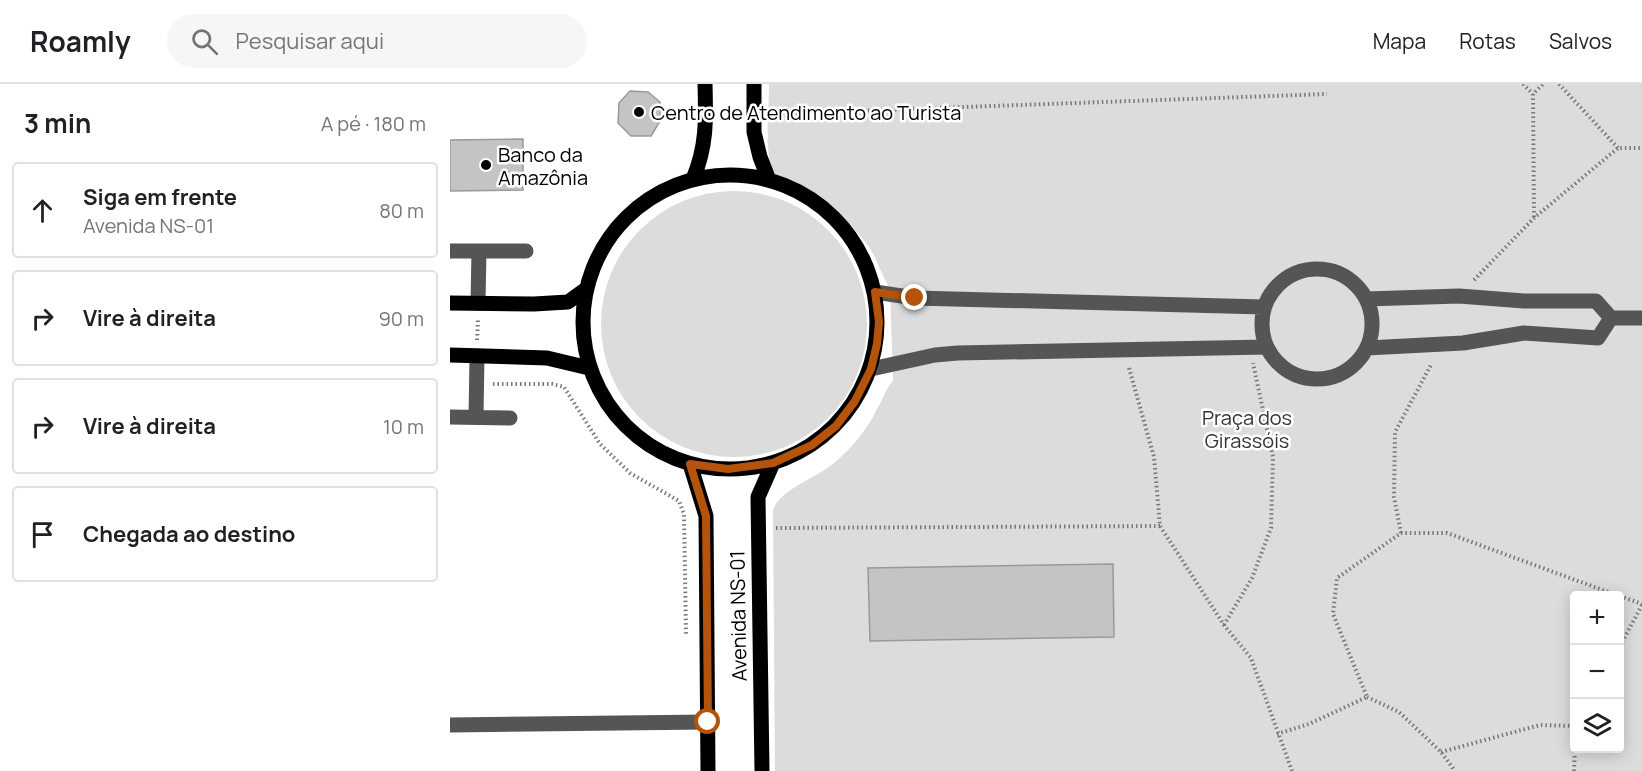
<!DOCTYPE html>
<html lang="pt">
<meta charset="utf-8">
<style>
:root{--surface:#fff;--page:#f6f6f6;--text:#202124;--muted:#757577;--line:#e0e0e0}
body{margin:0;font-family:Manrope,sans-serif;background:var(--page);color:var(--text)}
.controls{position:absolute;right:18px;bottom:18px;display:grid;overflow:hidden;border-radius:6px;box-shadow:0 3px 15px #0003}
.controls button{width:54px;height:54px;display:grid;place-items:center;padding:0;border:0;border-bottom:2px solid var(--line);background:var(--surface);color:var(--text);font:30px sans-serif}
.stop{position:absolute;width:18px;height:18px;margin:-14px;border:4px solid #b45309;border-radius:50%;background:#fff}
.stop.end{background:#b45309;border-color:#fff;box-shadow:0 2px 6px #0008}
.list{margin:0;padding:0;list-style:none}
h2{display:flex;justify-content:space-between;align-items:center;height:78px;margin:0;padding:0 24px;font-size:26px}
h2 small{font-size:20px;font-weight:400;color:var(--muted)}
.list li{display:grid;grid-template-columns:39px 1fr auto;gap:18px;align-items:center;box-sizing:border-box;height:96px;margin:0 12px 12px;padding:0 12px;border:2px solid var(--line);border-radius:6px}
.list b{display:block;font-size:22px;white-space:nowrap}
.list p{margin:0;font-size:20px;white-space:nowrap;color:var(--muted)}
.list em{font-size:20px;font-style:normal;color:var(--muted)}
.icon{flex:none;width:33px;height:33px;fill:none;stroke:currentColor;stroke-width:2;stroke-linecap:round;stroke-linejoin:round}
.map{position:relative;flex:none;width:1192px;height:687px;overflow:hidden}
header{display:flex;align-items:center;gap:36px;box-sizing:border-box;height:84px;padding:0 30px;background:var(--surface);border-bottom:2px solid var(--line)}
header strong{font-size:28px}
nav{display:flex;gap:33px;margin-inline-start:auto;font-size:21px}
.search{width:420px;height:54px;background:var(--page);display:flex;align-items:center;gap:15px;box-sizing:border-box;padding:0 21px;border-radius:33px;color:var(--muted);font-size:22px}
main{display:flex}
aside{flex:1;background:var(--surface)}
.map>svg:first-child{display:block}
.green{fill:#dcdcdc;fill-rule:evenodd}
.building{fill:#c4c4c4;stroke:#999;stroke-width:1.5}
.lines{fill:none;stroke-linecap:round;stroke-linejoin:round}
.path{stroke:#777;stroke-width:4;stroke-dasharray:1.5 3;stroke-linecap:butt}
.minor{stroke:#555;stroke-width:15}
.major{stroke:#000;stroke-width:15}
.route{stroke:#b45309;stroke-width:8}
.poi-dot{fill:#000;stroke:#fff;stroke-width:2}
.labels{text-anchor:middle;dominant-baseline:central;stroke-width:5;stroke-linejoin:round;paint-order:stroke}
.poi-label{font-size:20px;fill:#000;stroke:#fff;text-anchor:start}
.park-label{font-size:20px;fill:#333;stroke:#fff}
.street-label{font-size:20px;fill:#000;stroke:#fff}
</style>
<header>
<strong>Roamly</strong>
<div class="search"><svg class="icon" aria-label="search" viewBox="0 0 24 24"><circle cx="10" cy="10" r="6"/><path d="M15 15l6 6"/></svg>Pesquisar aqui</div>
<nav><a>Mapa</a><a>Rotas</a><a>Salvos</a></nav>
</header>
<main>
<aside>
<h2>3 min<small>A pé · 180 m</small></h2>
<ul class="list">
<li><svg class="icon" aria-label="ahead" viewBox="0 0 24 24"><path d="M12 20V5M6 11l6-6 6 6"/></svg><div><b>Siga em frente</b><p>Avenida NS-01</p></div><em>80 m</em></li>
<li><svg class="icon" aria-label="right" viewBox="0 0 24 24"><path d="M7 20v-9h11M14 6l5 5-5 5"/></svg><div><b>Vire à direita</b></div><em>90 m</em></li>
<li><svg class="icon" aria-label="right" viewBox="0 0 24 24"><path d="M7 20v-9h11M14 6l5 5-5 5"/></svg><div><b>Vire à direita</b></div><em>10 m</em></li>
<li><svg class="icon" aria-label="arrive" viewBox="0 0 24 24"><path d="M6 21V4h12l-3 4 3 4H6"/></svg><div><b>Chegada ao destino</b></div></li>
</ul>
</aside>
<div class="map">
<svg width="1192" height="687" viewBox="0 0 1192 687">
<rect width="100%" height="100%" fill="#fff"/>
<path class="green" d="M 319,0 L 1192,0 L 1192,687 L 325,687 L 323,426 C 330,405 367,394 384,379 C 402,364 417,346 427,325 C 433,316 435,305 443,297 L 440,204 C 431,191 428,176 419,163 C 406,145 388,129 370,116 C 356,106 327,100 321,82 C 315,63 319,22 319,0 ZM 1124,512 L 1170,512 L 1170,664 L 1124,664 Z
M151 240a133 133 0 1 1 266 0a133 133 0 1 1-266 0Z"/>
<path class="building" d="M 180,7 L 198,8 L 210,18 L 210,37 L 201,52 L 181,52 L 168,39 L 169,19 Z
M 73,55 L 73,106 L 0,107 L 0,56 Z
M 663,480 L 664,553 L 420,557 L 418,484 Z"/>
<g class="lines">
<path class="path" d="M 1073,0 L 1083,10
M 1109,0 L 1168,64
M 319,30 L 877,10
M 1084,133 L 1083,10 L 1093,0
M 1024,196 L 1084,134 L 1168,64 L 1192,64
M 27,256 L 28,236
M 679,284 L 704,373 L 710,442 L 774,541 L 801,574 L 842,687
M 43,300 L 102,300 L 114,303 L 150,360 L 180,389 L 229,417 L 234,430 L 236,551
M 326,444 L 710,442
M 951,449 L 944,413 L 945,348 L 982,279
M 1170,512 L 1192,520
M 774,541 L 802,494 L 821,444 L 823,373 L 803,279
M 1170,562 L 1192,521
M 917,613 L 949,628 L 991,668 L 1005,687
M 827,650 L 859,640 L 917,613 L 883,530 L 887,494 L 951,449 L 997,449 L 1169,512
M 991,668 L 1090,641 L 1124,642
M 1124,687 L 1125,664"/>
<path class="minor" d="M 0,167 L 76,167
M812 240a55 55 0 1 1 110 0a55 55 0 1 1-110 0Z
M 425,208 L 465,214 L 814,223
M 916,215 L 1009,212 L 1074,217 L 1146,217 L 1161,234 L 1192,234
M 28,219 L 29,167
M 917,264 L 1013,259 L 1074,249 L 1148,254 L 1161,234
M 421,285 L 485,271 L 508,269 L 817,263
M 0,333 L 60,334
M 26,333 L 27,272
M 0,641 L 258,638"/>
<path class="major" d="M 304,0 L 304,48 L 310,73 L 319,96
M133 238a147 147 0 1 1 294 0a147 147 0 1 1-294 0Z
M 243,95 C 257,62 256,35 255,0
M 0,219 L 84,220 L 118,218 L 136,205
M 0,271 L 97,274 L 139,284
M 240,380 L 256,432 L 258,687
M 312,687 L 308,413 L 323,379"/>
</g>
<g class="lines">
<path class="route" d="M 258,638 L 256,432 L 240,380 L 278,385 L 323,379 L 362,361 L 386,342 L 405,317 L 421,285 L 427,260 L 429,238 L 425,208 L 465,214"/>
</g>
<g class="poi-dot">
<circle cx="189" cy="28" r="6"/>
<circle cx="36" cy="81" r="6"/>
</g>
<g class="labels">
<g class="poi-label">
<text x="201" y="28">Centro de Atendimento ao Turista</text>
<text x="48" y="70">Banco da<tspan x="48" dy="23">Amazônia</tspan></text>
</g>
<g class="park-label">
<text x="797" y="333">Praça dos<tspan x="797" dy="23">Girassóis</tspan></text>
</g>
<g class="street-label">
<text transform="translate(288 532) rotate(-91)">Avenida NS-01</text>
</g>
</g>
</svg>
<div class="controls">
<button>+</button>
<button>−</button>
<button><svg class="icon" aria-label="layers" viewBox="0 0 24 24"><path d="M12 4l9 5-9 5-9-5zM3 14l9 5 9-5"/></svg></button>
</div>
<div class="stop" style="left:258px;top:638px"></div>
<div class="stop end" style="left:465px;top:214px"></div>
</div>
</main>
